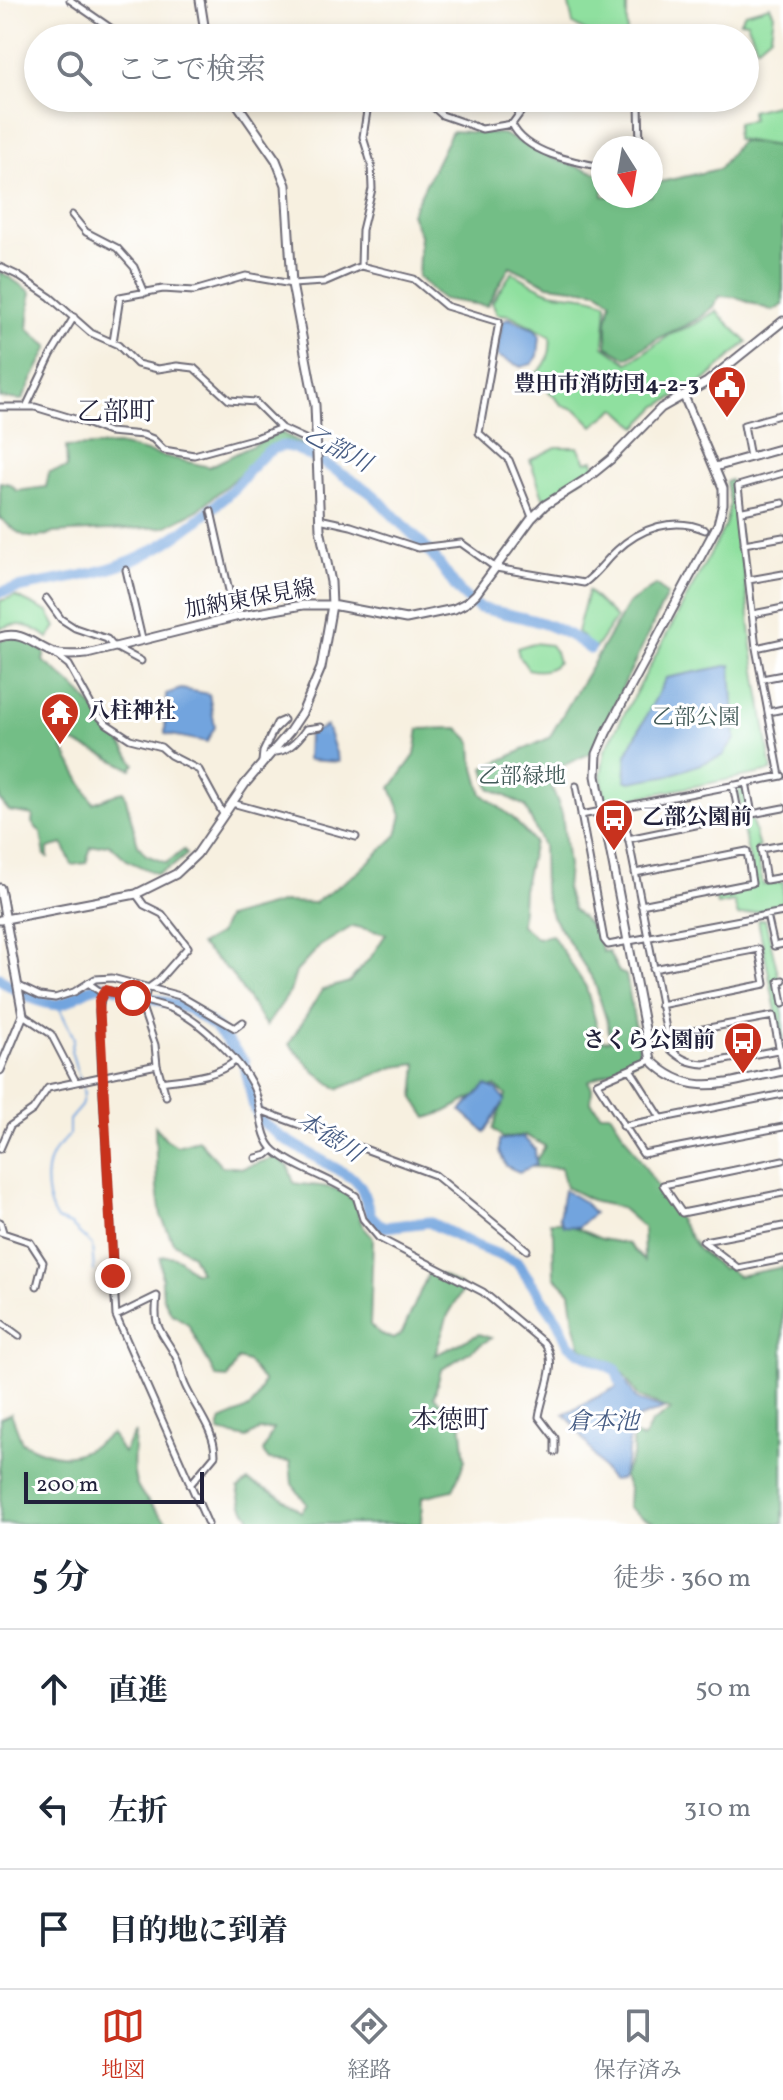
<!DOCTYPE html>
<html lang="ja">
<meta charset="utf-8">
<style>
:root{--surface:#fff;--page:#f2f2f3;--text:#1f2937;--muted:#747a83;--line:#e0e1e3;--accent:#c8321e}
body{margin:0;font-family:Vollkorn,"Noto Serif JP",serif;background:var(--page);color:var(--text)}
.compass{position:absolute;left:591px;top:136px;width:72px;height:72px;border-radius:50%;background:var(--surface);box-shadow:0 4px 12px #0003;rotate:169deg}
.scale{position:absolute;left:24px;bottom:20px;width:180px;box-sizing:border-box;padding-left:8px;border:4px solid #22223b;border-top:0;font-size:22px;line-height:28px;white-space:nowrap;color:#22223b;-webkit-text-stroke:6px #fff;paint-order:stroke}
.stop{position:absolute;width:24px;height:24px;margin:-18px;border:6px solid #c8321e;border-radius:50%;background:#fff}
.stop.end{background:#c8321e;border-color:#fff;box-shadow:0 2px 8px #0008}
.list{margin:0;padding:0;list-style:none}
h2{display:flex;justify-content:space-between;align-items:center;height:104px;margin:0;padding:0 32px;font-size:34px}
h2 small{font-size:26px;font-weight:400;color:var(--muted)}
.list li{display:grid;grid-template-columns:52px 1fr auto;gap:24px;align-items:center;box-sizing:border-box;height:120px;padding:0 32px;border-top:2px solid var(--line)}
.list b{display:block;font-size:30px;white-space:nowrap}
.list em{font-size:26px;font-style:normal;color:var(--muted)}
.icon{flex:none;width:44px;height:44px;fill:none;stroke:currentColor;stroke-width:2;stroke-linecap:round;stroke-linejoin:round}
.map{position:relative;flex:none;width:783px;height:1524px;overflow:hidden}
.search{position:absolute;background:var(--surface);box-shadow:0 4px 12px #0003;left:24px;right:24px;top:24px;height:88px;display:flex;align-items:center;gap:20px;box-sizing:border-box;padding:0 28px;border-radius:44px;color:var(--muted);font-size:30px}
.sheet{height:464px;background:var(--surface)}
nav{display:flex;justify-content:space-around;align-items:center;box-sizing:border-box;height:112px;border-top:2px solid var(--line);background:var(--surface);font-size:22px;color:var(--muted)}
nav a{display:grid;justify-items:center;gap:4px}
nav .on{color:var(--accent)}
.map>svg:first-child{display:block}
.green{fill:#8fe09f;stroke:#58816d;stroke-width:2}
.forest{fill:#73be86;stroke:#4a7060;stroke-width:2}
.water{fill:#72a4de;stroke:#4a638c;stroke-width:2}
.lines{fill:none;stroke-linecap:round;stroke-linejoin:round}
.stream{stroke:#72a4de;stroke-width:2}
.river{stroke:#72a4de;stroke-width:11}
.street-casing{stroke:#6d6a75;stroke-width:9}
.secondary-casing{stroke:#6d6a75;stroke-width:11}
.street{stroke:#fff;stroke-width:5}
.secondary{stroke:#fff;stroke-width:7}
.route{stroke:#c8321e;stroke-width:10}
.labels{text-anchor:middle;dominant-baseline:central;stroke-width:6;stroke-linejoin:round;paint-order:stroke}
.poi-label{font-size:22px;font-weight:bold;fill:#22223b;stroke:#fff;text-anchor:end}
.street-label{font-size:22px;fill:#22223b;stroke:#fff}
.park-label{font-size:22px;fill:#435b59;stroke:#fff}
.water-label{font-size:24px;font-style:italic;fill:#465c84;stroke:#fff}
.quarter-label{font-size:26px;fill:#22223b;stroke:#fff}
</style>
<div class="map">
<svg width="783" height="1524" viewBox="0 0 783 1524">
<rect width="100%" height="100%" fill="#fff"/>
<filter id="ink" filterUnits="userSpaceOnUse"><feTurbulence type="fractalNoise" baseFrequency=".0125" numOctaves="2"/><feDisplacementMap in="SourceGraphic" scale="16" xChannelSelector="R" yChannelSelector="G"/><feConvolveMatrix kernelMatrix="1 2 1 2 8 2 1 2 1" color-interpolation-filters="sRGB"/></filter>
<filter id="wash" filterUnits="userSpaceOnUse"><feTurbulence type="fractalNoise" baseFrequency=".006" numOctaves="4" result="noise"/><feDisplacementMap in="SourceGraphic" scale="32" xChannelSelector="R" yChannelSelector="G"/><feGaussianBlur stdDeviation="1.8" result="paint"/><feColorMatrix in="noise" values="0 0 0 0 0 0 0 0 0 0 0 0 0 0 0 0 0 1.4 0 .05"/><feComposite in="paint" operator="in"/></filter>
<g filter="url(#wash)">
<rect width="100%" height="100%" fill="#f7f0e0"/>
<path class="green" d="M 568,0 L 627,0 L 627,34 C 608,42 588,34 573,24 Z
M 770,6 L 774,14 L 771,35 L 757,47 L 747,22 L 740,21 L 745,13 Z
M 783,103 L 783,133 L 780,134 L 782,147 L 736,139 L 737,123 L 752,120 L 751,111 Z
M 512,272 C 524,279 538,288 551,292 C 570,296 590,294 607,303 L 604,346 L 628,363 L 673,333 L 695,324 L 716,311 L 747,342 L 705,380 L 658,406 L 637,427 L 616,408 L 593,426 L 577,410 L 562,405 L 533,375 C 547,368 552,351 550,336 L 510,315 L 497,314 L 492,302 Z
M 556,447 L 578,447 L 586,462 L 593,460 L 596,467 L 578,481 L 548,498 L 543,497 L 530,460 Z
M 730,480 L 745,578 L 752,646 L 772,771 L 608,803 L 605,801 L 601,775 L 605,750 L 725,526 L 730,503 L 726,482 Z
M 588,591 L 616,618 L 595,649 L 577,632 Z
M 15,596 L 48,612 L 56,627 L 48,638 C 35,627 16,620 0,629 L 0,601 Z
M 533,643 L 550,645 L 555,652 L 558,662 C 550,671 539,672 528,669 L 519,656 L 517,648 Z
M 743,786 L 759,848 L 756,848 L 763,885 L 783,882 L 783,906 L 738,916 L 734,902 L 717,905 L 715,894 L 755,885 L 741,820 L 743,819 L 738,787 Z
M 765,919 L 779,978 L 776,979 L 783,1014 L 783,1046 L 758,920 Z"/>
<path class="forest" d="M 452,131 L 503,134 L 557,160 L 603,175 L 603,196 L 651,196 L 651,184 L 719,169 L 740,141 L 778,146 L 783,157 L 783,305 L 773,311 L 734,297 L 720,296 C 707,321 683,325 659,338 C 648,344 638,352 627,358 L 607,346 L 607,321 L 611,301 L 598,291 L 548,285 L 510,266 L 487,306 L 442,299 L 418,277 L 420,235 L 411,214 Z
M 0,271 L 31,292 L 28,329 L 49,347 L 22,400 L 0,398 Z
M 280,432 L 310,447 L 286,441 L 274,445 L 198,510 L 165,527 L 53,533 C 27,543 20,535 0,518 L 0,482 L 10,484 L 17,491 L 46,487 L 49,472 L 67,468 L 66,447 L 118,445 L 209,467 Z
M 656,585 L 667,595 L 591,753 L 546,773 L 562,813 L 568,866 L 566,889 L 573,909 L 593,928 L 603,952 L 608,951 L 619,972 L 626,975 L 641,1058 L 588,1081 L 592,1088 L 591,1102 L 600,1113 L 610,1113 L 698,1249 L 722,1269 L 726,1267 L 738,1276 L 783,1267 L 783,1524 L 657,1524 L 641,1517 L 628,1507 L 629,1488 L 623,1476 L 633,1455 L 633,1434 L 643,1439 L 651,1424 L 671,1410 L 639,1397 L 618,1366 L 581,1347 L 574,1323 L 570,1292 L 554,1276 L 553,1234 L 550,1222 L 563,1222 L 601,1239 L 628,1244 L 644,1261 L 643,1227 L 620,1207 L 595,1202 L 566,1187 L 561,1168 L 532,1167 L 545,1146 L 525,1135 L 503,1138 L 493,1129 L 506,1095 L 495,1086 L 445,1112 L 427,1118 L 414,1098 L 417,1064 L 395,1067 L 338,1089 L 315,1072 L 289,1044 L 322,990 L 349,982 L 371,957 L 386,934 L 353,926 L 320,946 L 296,972 L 290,992 L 266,1026 L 230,972 L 200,945 L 219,934 L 226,918 L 284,902 L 314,903 L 358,872 L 397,835 L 402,815 L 391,788 L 415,755 L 419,729 L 458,728 L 472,742 L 473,761 L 482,794 L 512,817 L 534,842 L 523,890 L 521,925 L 537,938 L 552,935 L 586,987 L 601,1041 L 610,1040 L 608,1025 L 594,981 L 552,916 L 544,890 L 543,846 L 525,806 L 490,788 L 484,768 L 549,738 L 628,604 Z
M 11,637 L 21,639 L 45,652 L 43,661 C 82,688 109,725 135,764 L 131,769 L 104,755 L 69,741 L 63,749 L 93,803 L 124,791 L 138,845 L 146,855 L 166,863 L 184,850 L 187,854 L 173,866 L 157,874 L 128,861 L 109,844 L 91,847 L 86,863 L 72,865 L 63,844 L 48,848 L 48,857 L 45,856 L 41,833 L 32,823 L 33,815 L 9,811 L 0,800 L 0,640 Z
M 155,1126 L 166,1139 L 177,1146 L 198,1140 L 222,1166 L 243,1168 L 276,1157 L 288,1166 L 294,1183 C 315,1187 342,1183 355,1203 C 359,1209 358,1216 361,1222 C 363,1228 369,1233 373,1238 L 370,1325 L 381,1334 L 393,1339 L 402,1333 L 429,1272 L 443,1276 L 464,1288 L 448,1315 L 435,1355 L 479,1334 L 491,1338 L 441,1370 L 434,1397 L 461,1420 L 465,1460 L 453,1490 L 422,1497 L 421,1524 L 255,1524 L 242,1505 L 238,1489 L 248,1481 L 280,1496 L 301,1512 L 307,1504 L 292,1484 L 290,1462 L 269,1460 L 263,1452 L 273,1429 L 260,1430 L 247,1438 L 219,1432 L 221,1421 C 248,1407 254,1414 263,1381 L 248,1362 L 238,1359 L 228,1378 L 216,1377 L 188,1324 L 171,1313 L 163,1297 L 160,1257 C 176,1253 182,1261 193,1272 L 200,1272 L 192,1255 L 173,1242 L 161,1216 L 157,1188 Z
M 11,1413 L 22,1442 C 60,1462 77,1460 111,1434 L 123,1453 L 135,1432 C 131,1488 132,1484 169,1524 L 0,1524 L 0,1418 Z"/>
<path class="water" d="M 508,318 L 534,329 L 540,336 L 538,356 L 532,364 L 521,367 L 497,356 L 502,322 Z
M 731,665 L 735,739 L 723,756 L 670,775 L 630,782 L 625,780 L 627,753 L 666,678 Z
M 181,689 L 209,694 L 215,727 L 207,742 L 165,734 L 166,694 Z
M 327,726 L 339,762 L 307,760 L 308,734 Z
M 486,1085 L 497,1090 L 505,1100 L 485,1132 L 461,1111 Z
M 523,1137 L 535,1149 L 536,1165 L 519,1172 L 506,1166 L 499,1151 L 499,1140 Z
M 564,1190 L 584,1202 L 594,1213 L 579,1227 L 563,1226 L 559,1217 Z
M 626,1382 L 637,1400 L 664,1409 L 632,1421 L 627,1459 L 621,1479 L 611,1480 C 594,1459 583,1433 564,1414 Z"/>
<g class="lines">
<path class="stream" d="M 58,1005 L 74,1038 L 71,1051 L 84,1093 L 81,1106 L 69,1120 L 69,1135 C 64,1142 56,1148 52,1155 C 42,1174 46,1203 57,1220 L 71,1225 L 92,1245 L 94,1271"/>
<path class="river" d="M 0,592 C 72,575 118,578 182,532 C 201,518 221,502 237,485 C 249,472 263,448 283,446 C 299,445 353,481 368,491 C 376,496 383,505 390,512 C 407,529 425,545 440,565 C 455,585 457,594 480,608 C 523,618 555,621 590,649
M 0,978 C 7,985 13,988 22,993 C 73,1021 66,989 107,985 L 189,1009 L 214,1026 L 244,1061 L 254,1107 L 261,1121 L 281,1137 L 354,1179 L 361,1187 L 371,1216 L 379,1224 L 385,1227 L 429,1222 L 474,1245 L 517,1262 L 558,1321 L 568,1343 L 579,1352 L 616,1370 L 621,1384"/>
</g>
</g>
<g filter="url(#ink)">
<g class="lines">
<defs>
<path id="street" d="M 70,0 L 125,38
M 423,98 L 442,115 L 482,129 L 512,124 L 531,98
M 639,104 L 640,148
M 512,124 C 525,153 574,162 603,167
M 72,215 L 86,232 L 117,248 L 134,267 L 145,293
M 361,266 L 362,230 L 372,189 L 371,163 L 363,137 L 369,98
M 0,267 L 17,275 L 50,297 L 91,333 L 118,345 L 137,364 L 158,369 L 177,366 L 194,368 L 229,400 L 255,402 L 281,428 L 316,444
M 113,342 L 120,297 L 163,289 L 194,291 L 246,276 L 292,284 L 324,282 L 361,266 L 414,279 L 446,306 L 499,322 L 479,433 L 509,460 L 532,517
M 0,407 L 35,407 L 78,420 L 109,432 L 143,435 L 153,439 L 164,450 L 194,455 L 256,438 L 281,428
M 26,407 L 51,355 L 74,317
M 750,457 L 744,425 L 783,414
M 211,511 L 235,617
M 743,511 L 783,503
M 319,519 L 351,526 L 418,548 L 461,543 L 496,568 L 584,583 C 597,574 605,561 616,551 C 640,528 674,516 705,530
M 744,544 L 783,537
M 126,570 L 142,639
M 749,580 L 783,574
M 46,598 L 61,619 L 75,628 L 107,639 L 113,646 L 141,661
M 753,614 L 783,608
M 756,648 L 783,642
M 55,654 L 69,665 L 95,712 L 107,724 L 130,739 L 161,747 L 170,755 L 199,770 L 223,814
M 762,679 L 783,675
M 769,712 L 783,709
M 272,752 C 287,753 298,741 306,729 L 321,727
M 262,762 L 263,752 L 277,723 L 284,720 L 274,730
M 780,776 L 756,648 L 738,486 L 783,473
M 746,782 L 752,814 L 783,808
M 576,786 L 604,940 L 608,945 L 783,912
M 232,803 L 356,837
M 622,806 L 670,1049 C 681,1059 689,1063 704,1064 L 783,1049
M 581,815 L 782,776
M 628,839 L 739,816 L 733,785
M 783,845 L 761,849 L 766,880 L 783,877
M 635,873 L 747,851 L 752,883 L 641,905
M 136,894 L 144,905 L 162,914 L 188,947 L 158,981 L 147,989 L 145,997 L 140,999
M 767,915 L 774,946 L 783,944
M 653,969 L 759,949 L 765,984 L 660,1005
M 783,980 L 779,981 L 783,1004
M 88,983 L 102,993 L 110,991 C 130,997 150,1002 170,1008 C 199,1019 246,1064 256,1094 C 262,1112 260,1138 275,1151 C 298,1170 331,1178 356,1196 L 363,1219 L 379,1238 L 483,1292 L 544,1343 C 560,1363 542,1394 539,1417 L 555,1438 L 555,1452
M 19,986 L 40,996 L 55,998 L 74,992 L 95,979 L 112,978 L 180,996 L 235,1028 L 243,1022
M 102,993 L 99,1011 L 102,1077 L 116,1316 L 208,1524
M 140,1001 L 155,1045 L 157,1065 L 166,1096
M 23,1015 L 51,1034 L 76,1082
M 666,1036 L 773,1016 L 783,1067
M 651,1060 L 597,1083 L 643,1154 L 783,1127
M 630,1069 L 661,1118
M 161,1082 C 187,1078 214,1078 235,1061
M 262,1111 L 435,1175 L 527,1250
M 623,1126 L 783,1094
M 0,1149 L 10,1126 L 33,1110 L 48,1088 L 157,1065
M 256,1158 L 267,1155 L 273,1150
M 783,1160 L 663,1185 L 682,1213 L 783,1193
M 0,1222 L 3,1232
M 0,1232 L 30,1242 L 43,1262 L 37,1286
M 703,1241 L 738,1268 L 783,1259
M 704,1241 L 783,1226
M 116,1316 L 157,1296 C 153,1330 160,1328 175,1355 C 180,1364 181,1376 185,1385 C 195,1408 215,1430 215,1455 L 190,1485
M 0,1322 L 19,1336"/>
<path id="secondary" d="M 200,0 L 206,38
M 684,396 L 723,488 L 723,504 L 718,524 L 606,733 L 597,754 L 596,776 L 651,1060 C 692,1102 732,1080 783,1071
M 715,467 L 783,448
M 0,637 C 23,630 34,646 54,653 C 65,656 75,655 87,654 L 235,617 L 303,605 L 332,605 L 406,619 L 454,609 L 466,603 L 476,594 L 532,518 L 545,505 L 585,480 L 611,459 L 661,408 L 707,382 L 783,321
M 0,888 L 23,1015 L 0,1070
M 0,920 L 136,894 L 176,874 L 197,854 L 245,784 L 290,731 L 302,713 L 321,668 L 332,605 L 331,582 L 320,529 L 315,405 L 292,284 L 286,185 L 276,160 L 233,98"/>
</defs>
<use href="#street" class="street-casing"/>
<use href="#secondary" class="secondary-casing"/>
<use href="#street" class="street"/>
<use href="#secondary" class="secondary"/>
</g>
</g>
<g class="lines" filter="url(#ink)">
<path class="route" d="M 113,1276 L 99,1001 L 105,990 L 133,998"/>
</g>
<defs>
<symbol id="civic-pin" viewBox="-11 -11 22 30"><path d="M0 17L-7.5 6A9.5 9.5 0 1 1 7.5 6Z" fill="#c8321e" stroke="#fff"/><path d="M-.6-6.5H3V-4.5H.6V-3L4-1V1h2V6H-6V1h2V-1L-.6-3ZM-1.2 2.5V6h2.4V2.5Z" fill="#fff"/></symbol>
<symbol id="temple-pin" viewBox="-11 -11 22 30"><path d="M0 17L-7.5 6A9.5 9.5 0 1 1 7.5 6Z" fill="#c8321e" stroke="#fff"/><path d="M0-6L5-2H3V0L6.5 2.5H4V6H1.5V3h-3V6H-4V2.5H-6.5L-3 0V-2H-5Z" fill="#fff"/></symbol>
<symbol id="bus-pin" viewBox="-11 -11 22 30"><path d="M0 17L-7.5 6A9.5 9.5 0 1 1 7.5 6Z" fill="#c8321e" stroke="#fff"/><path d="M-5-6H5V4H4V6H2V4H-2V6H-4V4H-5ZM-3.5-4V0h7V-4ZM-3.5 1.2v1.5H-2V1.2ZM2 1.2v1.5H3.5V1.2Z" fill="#fff"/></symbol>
</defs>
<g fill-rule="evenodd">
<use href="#civic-pin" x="705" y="363" width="44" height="60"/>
<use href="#temple-pin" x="38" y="690" width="44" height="60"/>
<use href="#bus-pin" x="592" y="796" width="44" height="60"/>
<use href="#bus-pin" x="721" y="1019" width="44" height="60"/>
</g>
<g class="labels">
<g class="poi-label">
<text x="699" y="385">豊田市消防団4-2-3</text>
<text x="88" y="712" text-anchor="start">八柱神社</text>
<text x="642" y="818" text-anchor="start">乙部公園前</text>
<text x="715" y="1041">さくら公園前</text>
</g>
<g class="street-label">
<text transform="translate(250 600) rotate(-10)">加納東保見線</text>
</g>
<g class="park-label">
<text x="696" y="718">乙部公園</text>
<text x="522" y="777">乙部緑地</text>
</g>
<g class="water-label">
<text transform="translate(337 450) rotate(28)">乙部川</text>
<text transform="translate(329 1138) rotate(33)">本徳川</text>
<text x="603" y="1423">倉本池</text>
</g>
<g class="quarter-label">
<text x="116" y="413">乙部町</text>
<text x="450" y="1421">本徳町</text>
</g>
</g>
</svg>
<svg class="compass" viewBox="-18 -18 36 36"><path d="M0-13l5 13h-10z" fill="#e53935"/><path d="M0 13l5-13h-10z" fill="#747a83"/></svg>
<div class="scale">200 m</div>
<div class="stop" style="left:133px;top:998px"></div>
<div class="stop end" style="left:113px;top:1276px"></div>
<div class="search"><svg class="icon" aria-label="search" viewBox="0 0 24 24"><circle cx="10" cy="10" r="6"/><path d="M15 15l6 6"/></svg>ここで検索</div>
</div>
<section class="sheet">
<h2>5 分<small>徒歩 · 360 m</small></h2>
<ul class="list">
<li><svg class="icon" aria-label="ahead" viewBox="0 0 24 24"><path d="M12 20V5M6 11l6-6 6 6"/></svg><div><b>直進</b></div><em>50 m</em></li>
<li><svg class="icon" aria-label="left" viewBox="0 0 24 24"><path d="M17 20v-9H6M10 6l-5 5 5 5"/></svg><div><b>左折</b></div><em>310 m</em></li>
<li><svg class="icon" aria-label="arrive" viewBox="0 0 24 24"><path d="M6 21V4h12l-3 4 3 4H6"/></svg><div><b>目的地に到着</b></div></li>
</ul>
</section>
<nav>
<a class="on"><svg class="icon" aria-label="map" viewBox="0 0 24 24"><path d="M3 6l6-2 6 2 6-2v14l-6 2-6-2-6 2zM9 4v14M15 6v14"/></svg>地図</a>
<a><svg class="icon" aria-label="directions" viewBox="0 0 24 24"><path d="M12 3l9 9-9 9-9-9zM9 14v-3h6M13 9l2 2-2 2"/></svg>経路</a>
<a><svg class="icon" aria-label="saved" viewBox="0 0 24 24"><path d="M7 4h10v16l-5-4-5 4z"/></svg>保存済み</a>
</nav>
